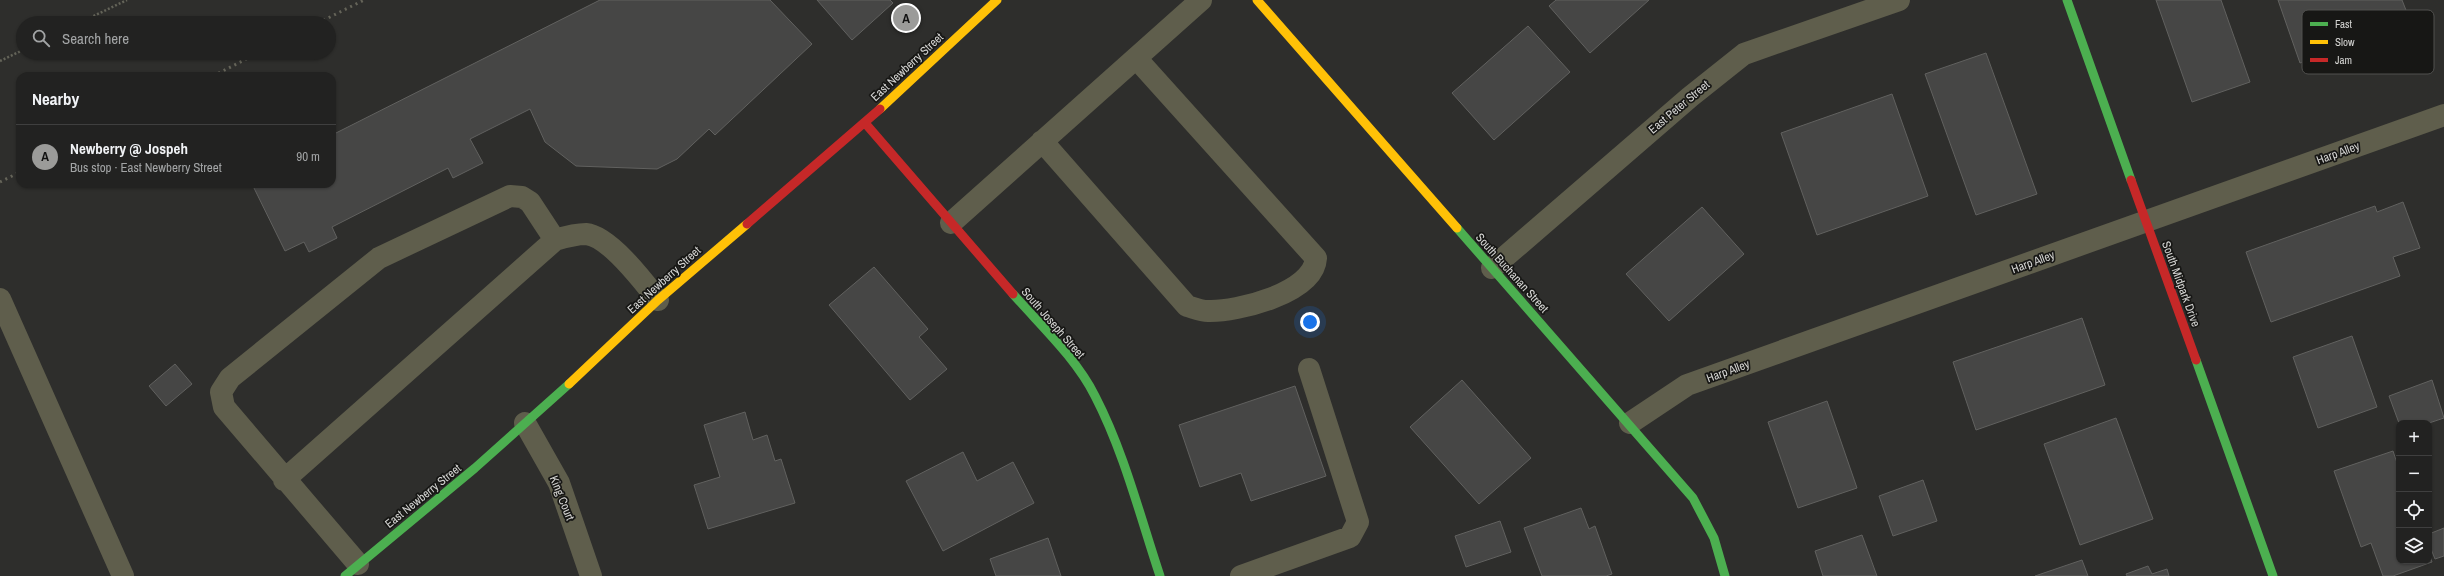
<!DOCTYPE html>
<meta charset="utf-8">
<style>
:root{--surface:#222221;--page:#2e2f2e;--text:#f1f3f6;--muted:#a2a4a5;--line:#3f3f3f;--accent:#9b9b99}
body{margin:0;font-family:"Archivo Narrow",sans-serif;background:var(--page);color:var(--text)}
.controls{position:absolute;right:12px;bottom:12px;display:grid;overflow:hidden;border-radius:8px;box-shadow:0 1px 3px #0004}
.controls button{width:36px;height:36px;display:grid;place-items:center;padding:0;border:0;border-bottom:1px solid var(--line);background:var(--surface);color:var(--text);font:20px sans-serif}
.you{position:absolute;left:1310px;top:322px;width:14px;height:14px;margin:-10px;border:3px solid #fff;border-radius:50%;background:#1a73e8;box-shadow:0 0 0 6px #1a73e833}
.badge{display:grid;place-items:center;width:26px;height:26px;border-radius:50%;background:var(--accent);color:#111;font-size:13px;font-weight:700}
.pin{position:absolute;translate:-50% -50%;border:2px solid #fff;box-shadow:0 1px 4px #0006}
.list{margin:0;padding:0;list-style:none}
h2{display:flex;justify-content:space-between;align-items:center;height:52px;margin:0;padding:0 16px;font-size:17px}
h2 small{font-size:13px;font-weight:400;color:var(--muted)}
.list li{display:grid;grid-template-columns:26px 1fr auto;gap:12px;align-items:center;box-sizing:border-box;height:64px;padding:0 16px;border-top:1px solid var(--line)}
.list b{display:block;font-size:15px;white-space:nowrap}
.list p{margin:0;font-size:13px;white-space:nowrap;color:var(--muted)}
.list em{font-size:13px;font-style:normal;color:var(--muted)}
.icon{flex:none;width:22px;height:22px;fill:none;stroke:currentColor;stroke-width:2;stroke-linecap:round;stroke-linejoin:round}
.map{position:relative;flex:none;width:2444px;height:576px;overflow:hidden}
.search{position:absolute;background:var(--surface);box-shadow:0 1px 3px #0004;left:16px;top:16px;width:320px;height:44px;display:flex;align-items:center;gap:10px;box-sizing:border-box;padding:0 14px;border-radius:22px;color:var(--muted);font-size:15px}
.panel{position:absolute;background:var(--surface);box-shadow:0 1px 3px #0004;left:16px;top:72px;width:320px;height:116px;border-radius:12px}
.map>svg:first-child{display:block}
.building{fill:#464645;stroke:#61615f}
.lines{fill:none;stroke-linecap:round;stroke-linejoin:round}
.path{stroke:#646459;stroke-width:2.5;stroke-dasharray:2 2;stroke-linecap:butt}
.lane{stroke:#5f5e4c;stroke-width:22}
.street{stroke:#5f5e4c;stroke-width:22}
.fast{stroke:#4caf50;stroke-width:9}
.slow{stroke:#ffc107;stroke-width:9}
.jam{stroke:#c62828;stroke-width:9}
.rail{stroke:#656459;stroke-width:3;stroke-dasharray:2 4;stroke-linecap:butt}
.labels{text-anchor:middle;dominant-baseline:central;stroke-width:3.5;stroke-linejoin:round;paint-order:stroke}
.street-label{font-size:12px;fill:#d5d5d3;stroke:#171715}
.key{fill:#171715;stroke:#50504e;stroke-width:1}
.key-label{font-size:11px;fill:#d5d5d3}
</style>
<div class="map">
<svg width="2444" height="576" viewBox="0 0 2444 576">
<rect width="100%" height="100%" fill="#2e2e2c"/>
<path class="building" d="M 600,0 L 770,0 L 812,44 L 715,135 L 709,129 L 677,159 L 657,169 L 576,166 L 545,142 L 530,109 L 470,139 L 483,163 L 453,178 L 448,168 L 332,227 L 337,238 L 309,252 L 304,242 L 285,251 L 252,184 L 332,184 L 332,135 Z
M 817,0 L 890,0 L 893,3 L 852,40 Z
M 1556,0 L 1649,0 L 1590,53 L 1549,6 Z
M 2156,0 L 2221,0 L 2250,82 L 2192,102 Z
M 2278,0 L 2402,0 L 2411,23 L 2300,63 Z
M 1528,26 L 1570,72 L 1494,140 L 1452,93 Z
M 1986,53 L 2037,194 L 1976,215 L 1925,74 Z
M 1892,94 L 1928,196 L 1817,235 L 1781,133 Z
M 2403,202 L 2420,248 L 2393,257 L 2400,276 L 2271,322 L 2246,252 L 2375,206 L 2377,212 Z
M 1702,207 L 1744,254 L 1669,321 L 1626,274 Z
M 874,267 L 928,329 L 919,337 L 947,369 L 910,400 L 829,305 Z
M 2082,318 L 2105,385 L 1976,430 L 1953,362 Z
M 2352,336 L 2377,407 L 2318,428 L 2293,357 Z
M 175,364 L 192,384 L 166,406 L 149,386 Z
M 1462,380 L 1531,458 L 1479,504 L 1410,427 Z
M 2432,380 L 2444,418 L 2429,423 L 2399,423 L 2389,396 Z
M 1295,386 L 1326,476 L 1251,501 L 1241,473 L 1200,487 L 1179,425 Z
M 1827,401 L 1857,488 L 1798,508 L 1768,422 Z
M 745,412 L 753,440 L 767,435 L 775,461 L 781,459 L 795,503 L 708,529 L 694,485 L 720,477 L 704,425 Z
M 2116,418 L 2153,519 L 2080,545 L 2044,444 Z
M 2393,451 L 2399,469 L 2399,561 L 2429,561 L 2429,553 L 2432,562 L 2393,576 L 2383,576 L 2371,543 L 2361,547 L 2334,471 Z
M 963,452 L 977,481 L 1013,462 L 1034,503 L 943,551 L 906,481 Z
M 1923,480 L 1937,521 L 1893,536 L 1879,496 Z
M 1581,508 L 1589,529 L 1595,526 L 1612,574 L 1606,576 L 1542,576 L 1524,528 Z
M 1500,521 L 1511,552 L 1466,567 L 1455,536 Z
M 2444,528 L 2444,556 L 2435,559 L 2429,544 L 2429,534 Z
M 1862,535 L 1877,576 L 1823,576 L 1815,551 Z
M 1048,538 L 1061,576 L 996,576 L 990,559 Z
M 2082,560 L 2088,576 L 2035,576 Z
M 2148,566 L 2152,574 L 2167,569 L 2169,576 L 2127,576 L 2126,574 Z"/>
<g class="lines">
<path class="path" d="M 79,23 L 127,0
M 0,61 L 23,50"/>
<path class="lane" d="M 1042,141 L 1187,306 C 1194,308 1201,311 1208,311 C 1237,312 1314,293 1316,258 L 1136,58
M 951,223 L 1201,0
M 555,240 C 565,237 575,234 586,234 C 609,236 644,282 658,300
M 1630,423 L 1687,385 L 2444,115
M 284,480 L 555,240 L 530,202 L 522,197 L 510,196 L 379,258 L 230,378 L 221,392 L 224,407 L 358,564
M 1241,576 L 1350,537 L 1358,522 L 1309,369"/>
<path class="street" d="M 1492,268 L 1690,97 L 1744,54 L 1899,0
M 0,299 L 123,576
M 525,423 L 559,483 L 591,576"/>
<path class="fast" d="M 2067,0 L 2131,180
M 1457,228 L 1693,498 L 1714,538 L 1725,576
M 1013,294 C 1041,326 1076,358 1095,396 C 1124,452 1140,516 1160,576
M 2196,360 L 2273,576
M 345,576 L 475,468 L 569,384"/>
<path class="slow" d="M 1257,0 L 1457,228
M 880,109 L 997,0
M 569,384 L 658,300 L 747,224"/>
<path class="jam" d="M 865,123 L 1013,294
M 2131,180 L 2196,360
M 747,224 L 880,109"/>
<path class="rail" d="M 318,23 L 364,0
M 213,76 L 258,53
M 0,182 L 20,172"/>
</g>
<g class="labels">
<g class="street-label">
<text transform="translate(907 67) rotate(-43)">East Newberry Street</text>
<text transform="translate(1679 107) rotate(-40)">East Peter Street</text>
<text transform="translate(2338 153) rotate(-20)">Harp Alley</text>
<text transform="translate(2033 262) rotate(-20)">Harp Alley</text>
<text transform="translate(1512 273) rotate(48)">South Buchanan Street</text>
<text transform="translate(664 280) rotate(-42)">East Newberry Street</text>
<text transform="translate(2181 284) rotate(70)">South Midpark Drive</text>
<text transform="translate(1053 323) rotate(49)">South Joseph Street</text>
<text transform="translate(1728 371) rotate(-20)">Harp Alley</text>
<text transform="translate(423 496) rotate(-39)">East Newberry Street</text>
<text transform="translate(562 498) rotate(68)">King Court</text>
</g>
</g>
<rect x="2302" y="10" width="132" height="64" rx="6" class="key"/>
<rect x="2310" y="22" width="18" height="4" fill="#4caf50"/>
<rect x="2310" y="40" width="18" height="4" fill="#ffc107"/>
<rect x="2310" y="58" width="18" height="4" fill="#c62828"/>
<g class="key-label">
<text x="2335" y="28">Fast</text>
<text x="2335" y="46">Slow</text>
<text x="2335" y="64">Jam</text>
</g>
</svg>
<div class="controls">
<button>+</button>
<button>−</button>
<button><svg class="icon" aria-label="locate" viewBox="0 0 24 24"><circle cx="12" cy="12" r="6"/><path d="M12 2v4M12 18v4M2 12h4M18 12h4"/></svg></button>
<button><svg class="icon" aria-label="layers" viewBox="0 0 24 24"><path d="M12 4l9 5-9 5-9-5zM3 14l9 5 9-5"/></svg></button>
</div>
<div class="you"></div>
<div class="pin badge" style="left:906px;top:18px">A</div>
<div class="search"><svg class="icon" aria-label="search" viewBox="0 0 24 24"><circle cx="10" cy="10" r="6"/><path d="M15 15l6 6"/></svg>Search here</div>
<section class="panel">
<h2>Nearby<small></small></h2>
<ul class="list">
<li><span class="badge">A</span><div><b>Newberry @ Jospeh</b><p>Bus stop · East Newberry Street</p></div><em>90 m</em></li>
</ul>
</section>
</div>
